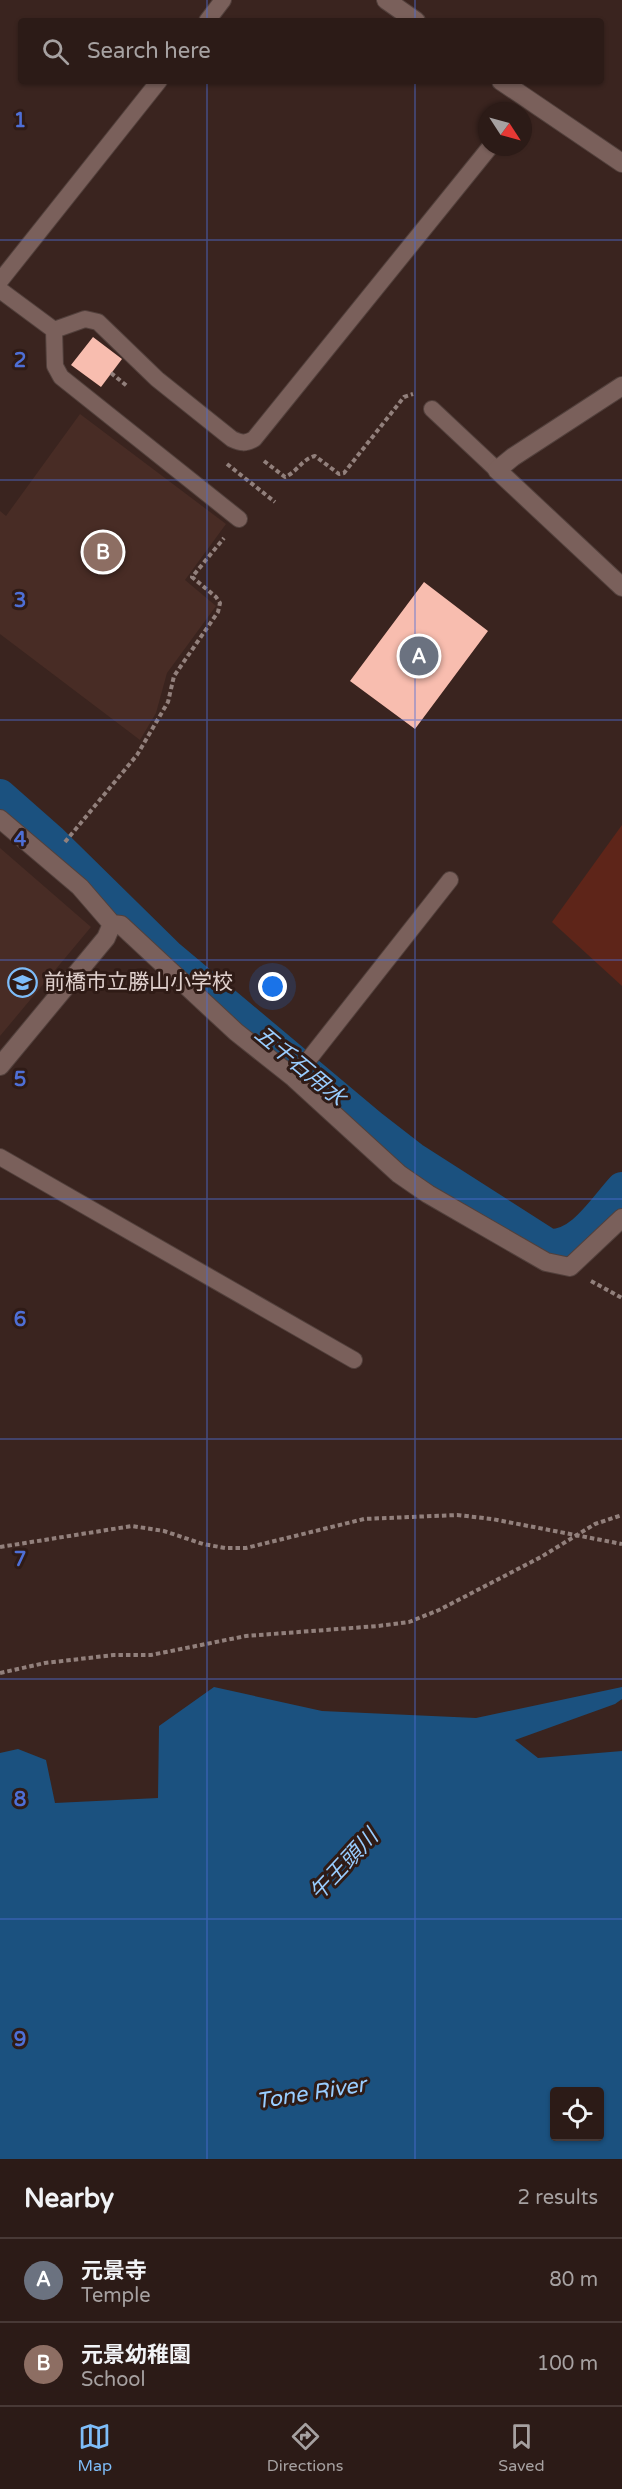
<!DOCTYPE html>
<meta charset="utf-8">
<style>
:root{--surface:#2c1b17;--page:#342420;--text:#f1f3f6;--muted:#a6a1a1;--line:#483936;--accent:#7ebdf9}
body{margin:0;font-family:"Varela Round","Noto Sans JP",sans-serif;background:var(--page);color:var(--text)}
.controls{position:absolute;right:18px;bottom:18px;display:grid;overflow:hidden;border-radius:6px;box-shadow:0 2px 4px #0004}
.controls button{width:54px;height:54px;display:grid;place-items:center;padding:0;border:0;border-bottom:2px solid var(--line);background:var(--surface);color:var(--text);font:30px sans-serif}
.compass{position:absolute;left:478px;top:102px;width:54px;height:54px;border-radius:50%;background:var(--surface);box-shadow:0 2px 4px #0004;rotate:126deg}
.you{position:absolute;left:273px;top:987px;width:21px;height:21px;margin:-15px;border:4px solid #fff;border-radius:50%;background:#1a73e8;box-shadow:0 0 0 9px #1a73e833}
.badge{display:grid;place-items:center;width:39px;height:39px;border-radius:50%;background:var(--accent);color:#fff;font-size:20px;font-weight:700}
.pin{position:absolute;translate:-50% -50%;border:3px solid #fff;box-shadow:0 2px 6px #0006}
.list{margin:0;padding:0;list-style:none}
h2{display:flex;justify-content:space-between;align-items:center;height:78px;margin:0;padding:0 24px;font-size:26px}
h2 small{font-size:20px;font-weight:400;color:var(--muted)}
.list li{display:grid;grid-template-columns:39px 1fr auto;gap:18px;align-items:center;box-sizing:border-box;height:84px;padding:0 24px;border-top:2px solid var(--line)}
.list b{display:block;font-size:22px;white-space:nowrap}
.list p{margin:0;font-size:20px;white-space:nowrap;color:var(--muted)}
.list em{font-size:20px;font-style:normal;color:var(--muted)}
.icon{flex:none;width:33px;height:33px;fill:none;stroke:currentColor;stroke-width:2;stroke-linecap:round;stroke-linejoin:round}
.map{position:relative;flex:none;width:622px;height:2159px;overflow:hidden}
.search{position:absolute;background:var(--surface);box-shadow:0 2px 4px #0004;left:18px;right:18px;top:18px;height:66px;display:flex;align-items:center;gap:15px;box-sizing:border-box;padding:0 21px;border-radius:6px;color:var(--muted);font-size:22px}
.sheet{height:246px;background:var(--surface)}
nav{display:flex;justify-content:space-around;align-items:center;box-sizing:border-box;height:84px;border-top:2px solid var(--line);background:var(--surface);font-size:16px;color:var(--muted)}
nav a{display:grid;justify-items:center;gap:3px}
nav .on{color:var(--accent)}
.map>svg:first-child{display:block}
.built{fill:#482c25}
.green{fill:#5e2519}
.water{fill:#1b517f;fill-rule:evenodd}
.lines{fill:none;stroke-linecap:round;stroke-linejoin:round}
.canal{stroke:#1b517f;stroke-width:32}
.building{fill:#f8bdaf}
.lane-casing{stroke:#52403c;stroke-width:18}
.street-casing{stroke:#52403c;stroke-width:20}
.path{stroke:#92807c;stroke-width:4;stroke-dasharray:4.5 3;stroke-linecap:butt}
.lane{stroke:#7a605b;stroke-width:16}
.street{stroke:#7a605b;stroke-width:18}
.grid{fill:none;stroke:#4e6fd6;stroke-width:1.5;stroke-opacity:0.55}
.labels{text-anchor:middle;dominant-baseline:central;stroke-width:6;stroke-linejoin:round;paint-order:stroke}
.poi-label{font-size:21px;fill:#e1d2cf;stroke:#2f1b16;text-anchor:start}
.water-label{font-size:22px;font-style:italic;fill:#99cdff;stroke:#2f1b16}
.grid-label{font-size:20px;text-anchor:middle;font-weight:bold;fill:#4e6fd6;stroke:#2f1b16;stroke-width:6;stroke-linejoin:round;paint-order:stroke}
</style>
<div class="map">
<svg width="622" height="2159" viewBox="0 0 622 2159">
<rect width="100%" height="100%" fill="#3a241f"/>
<path class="built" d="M 80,414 L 226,524 L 185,580 L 216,606 L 167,673 L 156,713 L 140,740 L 0,634 L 0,511 L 6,516 Z
M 0,848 L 91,927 L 0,1036 Z"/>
<path class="green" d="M 622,825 L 622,986 L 552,922 Z"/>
<path class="water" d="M 214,1687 L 322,1711 L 476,1718 L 622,1687 L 622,1699 L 615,1704 L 515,1740 L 538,1758 L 622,1751 L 622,2159 L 0,2159 L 0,1753 L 18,1749 L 46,1760 L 55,1803 L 158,1798 L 159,1726 ZM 554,2092 L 600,2092 L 600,2136 L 554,2136 Z"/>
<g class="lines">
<path class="canal" d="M 0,795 L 51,840 L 168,955 L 373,1127 L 413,1158 L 549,1245 C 581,1246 602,1210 622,1188"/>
</g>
<path class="building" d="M 93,337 L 122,359 L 101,387 L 71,365 Z
M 424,582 L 488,631 L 415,729 L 350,681 Z"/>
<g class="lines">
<defs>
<path id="lane" d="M 207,21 L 223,0
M 0,281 L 159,81
M 0,290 L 54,330
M 54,330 L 85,319 L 98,322 L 157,379 L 232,439 C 241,443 245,444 254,439 L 490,147
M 54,330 L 55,366 L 61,377 L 239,519
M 432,409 L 497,470
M 294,1078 L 450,880
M 0,1157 L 354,1360"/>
<path id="street" d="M 386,0 L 416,21
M 501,81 L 622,163
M 622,386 L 513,457 L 497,470 L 622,587
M 0,819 L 80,887 L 112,924 L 121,925 L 236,1032 L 294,1078 L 399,1174 L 428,1194 L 546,1262 L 570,1267 L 622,1218
M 0,1066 L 106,938 L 112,924"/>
</defs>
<use href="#lane" class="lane-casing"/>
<use href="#street" class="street-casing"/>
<path class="path" d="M 111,373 L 127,386
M 264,461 L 285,477 C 297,472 302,459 315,456 L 339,474 L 344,473 L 404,397 L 413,394
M 227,464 L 275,502
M 65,842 L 137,755 L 168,702 L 174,676 L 218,612 L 220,603 L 216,597 L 192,577 L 224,538
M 591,1281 L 622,1298
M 0,1547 L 132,1526 L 164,1531 L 203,1544 L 225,1548 L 246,1548 L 364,1519 L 457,1515 L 492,1519 L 622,1544
M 0,1673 L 45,1663 L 114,1655 L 151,1655 L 246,1636 L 378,1626 L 409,1622 L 439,1610 L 541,1557 L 595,1524 L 622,1515"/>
<use href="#lane" class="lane"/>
<use href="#street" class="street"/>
</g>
<path class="grid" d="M 207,0 L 207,21M 415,0 L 415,21M 207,81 L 207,2159M 415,81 L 415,2159M 0,240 L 622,240M 0,480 L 622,480M 0,720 L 622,720M 0,960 L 622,960M 0,1199 L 622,1199M 0,1439 L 622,1439M 0,1679 L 622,1679M 0,1919 L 622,1919"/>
<defs>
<symbol id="school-ring" viewBox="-11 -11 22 22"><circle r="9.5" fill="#2f1b16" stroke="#7ebdf9" stroke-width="1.5"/><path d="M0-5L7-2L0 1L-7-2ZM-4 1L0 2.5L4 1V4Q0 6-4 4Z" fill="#7ebdf9"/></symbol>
</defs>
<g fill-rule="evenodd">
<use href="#school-ring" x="6" y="966" width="33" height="33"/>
</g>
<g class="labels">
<g class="poi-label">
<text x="44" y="982">前橋市立勝山小学校</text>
</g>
<g class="water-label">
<text transform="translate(300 1066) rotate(40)">五千石用水</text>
<text transform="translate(344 1865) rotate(-47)">午王頭川</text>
<text transform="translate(311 2093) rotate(-9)">Tone River</text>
</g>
</g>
<g class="grid-label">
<text x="20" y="127">1</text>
<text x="20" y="367">2</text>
<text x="20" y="607">3</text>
<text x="20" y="846">4</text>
<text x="20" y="1086">5</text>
<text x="20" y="1326">6</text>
<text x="20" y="1566">7</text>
<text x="20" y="1806">8</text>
<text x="20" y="2046">9</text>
</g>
</svg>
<div class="controls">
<button><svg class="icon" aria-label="locate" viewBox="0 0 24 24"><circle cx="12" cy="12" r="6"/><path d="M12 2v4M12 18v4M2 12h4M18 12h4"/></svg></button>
</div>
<svg class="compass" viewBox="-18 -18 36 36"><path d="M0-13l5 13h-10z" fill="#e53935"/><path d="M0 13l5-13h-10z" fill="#a6a1a1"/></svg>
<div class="you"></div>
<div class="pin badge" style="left:419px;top:656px;background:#6b7280">A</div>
<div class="pin badge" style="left:103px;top:552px;background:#8d6e63">B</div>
<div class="search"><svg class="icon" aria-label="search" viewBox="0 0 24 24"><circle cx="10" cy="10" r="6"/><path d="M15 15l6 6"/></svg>Search here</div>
</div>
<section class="sheet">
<h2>Nearby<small>2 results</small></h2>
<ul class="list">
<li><span class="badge" style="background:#6b7280">A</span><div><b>元景寺</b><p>Temple</p></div><em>80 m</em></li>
<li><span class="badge" style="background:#8d6e63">B</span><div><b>元景幼稚園</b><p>School</p></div><em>100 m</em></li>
</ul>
</section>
<nav>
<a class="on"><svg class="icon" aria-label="map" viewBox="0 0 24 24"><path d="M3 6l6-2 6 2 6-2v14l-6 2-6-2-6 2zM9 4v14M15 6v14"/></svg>Map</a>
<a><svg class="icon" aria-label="directions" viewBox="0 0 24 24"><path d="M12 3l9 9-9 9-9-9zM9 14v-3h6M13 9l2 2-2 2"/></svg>Directions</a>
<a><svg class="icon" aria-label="saved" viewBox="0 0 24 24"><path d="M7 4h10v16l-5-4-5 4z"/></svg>Saved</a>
</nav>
